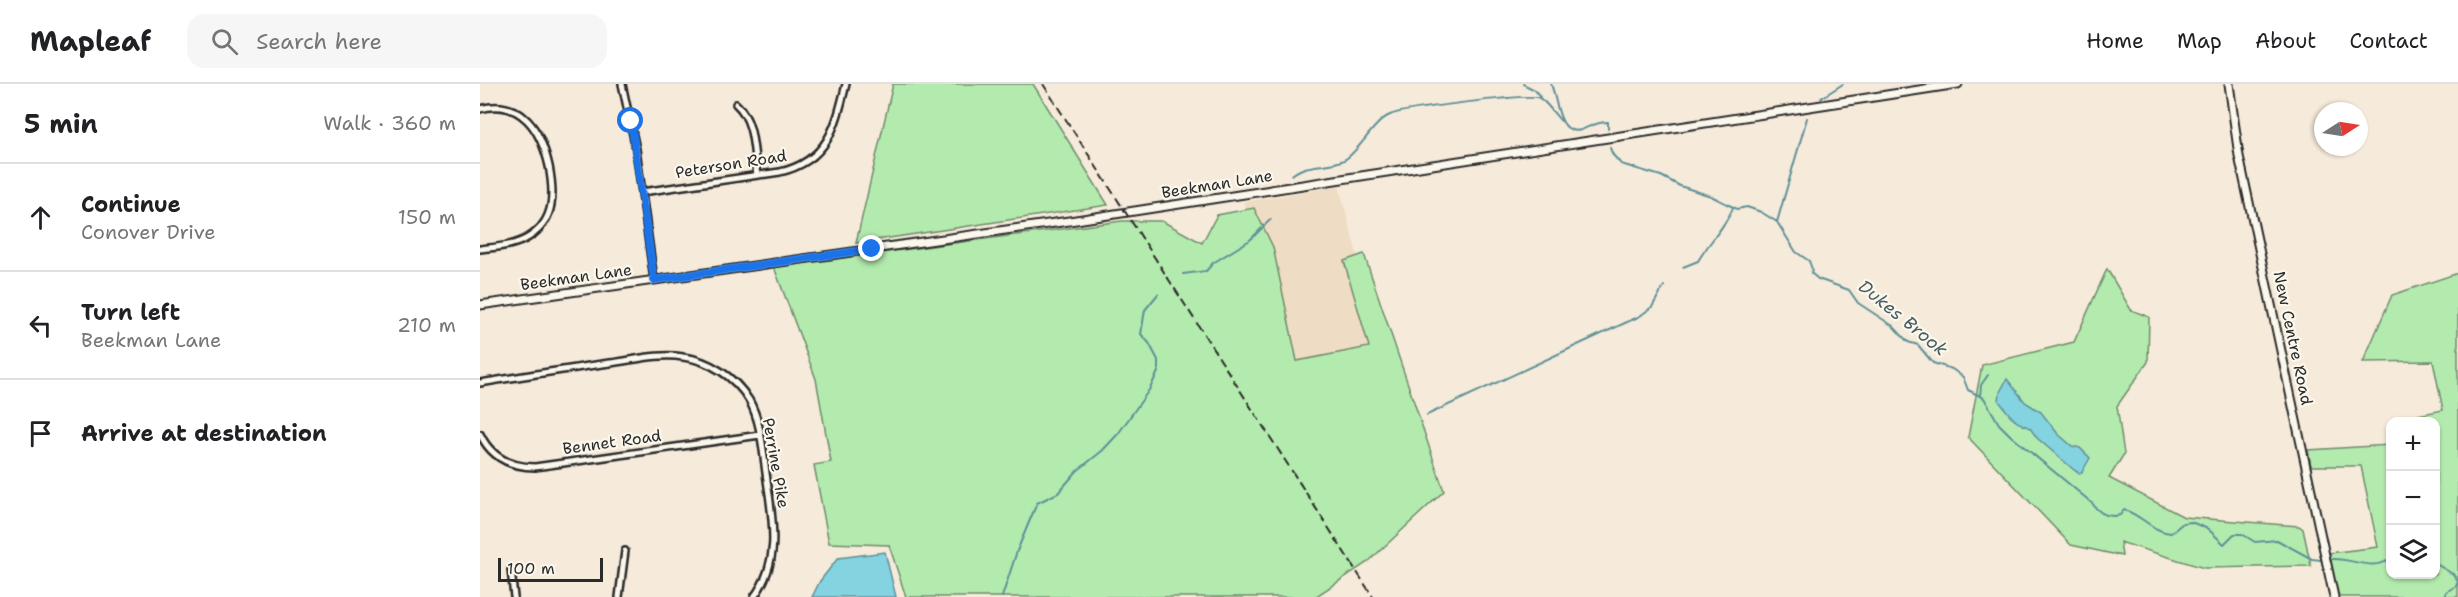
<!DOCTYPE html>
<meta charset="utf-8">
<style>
:root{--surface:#fff;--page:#f6f6f6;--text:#202124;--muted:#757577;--line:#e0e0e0}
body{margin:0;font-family:"Shantell Sans",sans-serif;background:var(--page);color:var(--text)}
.controls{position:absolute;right:18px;bottom:18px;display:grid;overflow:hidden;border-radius:12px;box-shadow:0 2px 4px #0004}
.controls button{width:54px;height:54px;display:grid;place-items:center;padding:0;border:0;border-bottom:2px solid var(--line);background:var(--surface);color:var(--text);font:30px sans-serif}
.compass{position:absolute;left:1834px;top:18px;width:54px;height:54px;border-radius:50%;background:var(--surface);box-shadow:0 2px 4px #0004;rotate:78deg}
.scale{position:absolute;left:18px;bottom:15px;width:105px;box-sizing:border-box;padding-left:6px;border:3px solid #2b2b2b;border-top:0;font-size:16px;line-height:21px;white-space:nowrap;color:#2b2b2b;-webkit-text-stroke:4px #fbf7ec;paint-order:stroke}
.stop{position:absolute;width:18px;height:18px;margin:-14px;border:4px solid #1a73e8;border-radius:50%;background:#fff}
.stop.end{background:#1a73e8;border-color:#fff;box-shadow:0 2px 6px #0008}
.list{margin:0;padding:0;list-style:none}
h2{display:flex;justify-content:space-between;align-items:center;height:78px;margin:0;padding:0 24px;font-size:26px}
h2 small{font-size:20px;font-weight:400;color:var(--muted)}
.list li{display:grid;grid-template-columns:39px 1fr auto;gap:18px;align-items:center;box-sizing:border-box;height:108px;padding:0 24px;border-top:2px solid var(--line)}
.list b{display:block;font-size:22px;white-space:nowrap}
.list p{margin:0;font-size:20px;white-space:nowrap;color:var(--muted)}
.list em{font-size:20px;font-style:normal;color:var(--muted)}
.icon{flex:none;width:33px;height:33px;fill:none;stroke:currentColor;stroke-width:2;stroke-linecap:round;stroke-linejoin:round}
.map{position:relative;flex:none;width:1978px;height:513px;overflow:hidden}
header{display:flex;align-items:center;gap:36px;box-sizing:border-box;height:84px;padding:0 30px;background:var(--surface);border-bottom:2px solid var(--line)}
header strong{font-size:28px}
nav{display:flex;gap:33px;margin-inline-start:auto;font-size:21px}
.search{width:420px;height:54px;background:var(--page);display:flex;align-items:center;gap:15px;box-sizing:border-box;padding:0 21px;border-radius:18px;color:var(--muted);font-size:22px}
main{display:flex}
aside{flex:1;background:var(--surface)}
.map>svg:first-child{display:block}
.built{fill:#efdcc4}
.green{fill:#b3ebae;stroke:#6f8b6c;stroke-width:1.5}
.water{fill:#84d3e1;stroke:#609098;stroke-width:1.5}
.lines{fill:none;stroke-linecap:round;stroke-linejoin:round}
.stream{stroke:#609098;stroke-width:2}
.minor-casing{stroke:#2b2b2b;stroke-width:10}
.tertiary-casing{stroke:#2b2b2b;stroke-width:11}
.minor{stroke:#fbf7ec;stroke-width:5}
.tertiary{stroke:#fbf7ec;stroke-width:7}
.rail{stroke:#2b2b2b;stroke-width:2;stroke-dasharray:9 4.5;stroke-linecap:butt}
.route{stroke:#1a73e8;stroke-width:8}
.labels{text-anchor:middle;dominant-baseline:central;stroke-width:4.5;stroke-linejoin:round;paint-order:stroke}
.street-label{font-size:16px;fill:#2b2b2b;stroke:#fbf7ec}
.water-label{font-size:18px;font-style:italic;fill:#465d62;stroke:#fbf7ec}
</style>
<header>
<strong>Mapleaf</strong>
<div class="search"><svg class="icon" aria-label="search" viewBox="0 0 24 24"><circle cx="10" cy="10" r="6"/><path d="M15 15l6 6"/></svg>Search here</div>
<nav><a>Home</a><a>Map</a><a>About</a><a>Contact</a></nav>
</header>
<main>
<aside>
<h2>5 min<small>Walk · 360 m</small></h2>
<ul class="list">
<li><svg class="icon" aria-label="ahead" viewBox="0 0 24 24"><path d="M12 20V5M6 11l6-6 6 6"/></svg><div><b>Continue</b><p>Conover Drive</p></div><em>150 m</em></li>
<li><svg class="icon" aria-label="left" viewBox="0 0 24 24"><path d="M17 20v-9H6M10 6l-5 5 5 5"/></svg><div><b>Turn left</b><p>Beekman Lane</p></div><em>210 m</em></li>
<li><svg class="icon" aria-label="arrive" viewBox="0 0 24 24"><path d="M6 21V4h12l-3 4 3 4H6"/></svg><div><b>Arrive at destination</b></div></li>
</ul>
</aside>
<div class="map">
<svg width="1978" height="513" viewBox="0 0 1978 513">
<rect width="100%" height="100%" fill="#f6ebda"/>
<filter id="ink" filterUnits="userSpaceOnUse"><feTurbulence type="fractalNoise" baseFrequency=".0167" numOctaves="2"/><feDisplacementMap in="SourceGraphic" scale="12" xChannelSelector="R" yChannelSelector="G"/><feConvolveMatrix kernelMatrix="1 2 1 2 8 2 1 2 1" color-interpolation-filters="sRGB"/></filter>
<g filter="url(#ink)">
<path class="built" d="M 859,102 L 903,269 L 807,291 L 764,118 Z"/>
<path class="green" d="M 413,0 L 553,0 L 628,121 L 376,159 Z
M 774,124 L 793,163 L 817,277 L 889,263 L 864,177 L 884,170 L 964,407 L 888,478 L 835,513 L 426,513 L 409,461 L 349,459 L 334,381 L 351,378 L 336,295 L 294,183 L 642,137 L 682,137 L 722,159 L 737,131 Z
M 1627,185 L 1651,226 L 1669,233 L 1668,278 L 1637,322 L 1644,370 L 1629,394 L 1704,433 L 1819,442 L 1823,445 L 1831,482 L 1724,484 L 1640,458 L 1642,472 L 1591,461 L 1488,353 L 1502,281 L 1594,258 Z
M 1978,189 L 1978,513 L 1858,513 L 1849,469 L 1898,463 L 1881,382 L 1831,382 L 1828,366 L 1910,361 L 1910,490 L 1956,490 L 1956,338 L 1930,337 L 1928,333 L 1963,326 L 1953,277 L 1883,278 L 1912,211 Z"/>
<path class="water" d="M 1527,295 L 1545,318 L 1561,328 L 1578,350 L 1592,362 L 1600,364 L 1610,374 L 1602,388 L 1599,389 L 1594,386 L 1557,354 L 1550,344 L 1537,338 L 1529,330 L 1519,317 L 1520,308 Z
M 405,468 L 416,513 L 332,513 L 340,497 L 358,474 Z"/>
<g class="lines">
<path class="stream" d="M 1043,0 L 1055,6 L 1060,13
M 1071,0 C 1077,14 1078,53 1101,46 C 1111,42 1117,38 1128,38 L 1128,45
M 1341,14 L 1363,0
M 1130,64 L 1133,71 L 1141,80 L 1181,92 L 1200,102 L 1231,112 L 1257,125 L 1267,123 L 1281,128 L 1297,138 L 1316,168 L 1329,177 L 1332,185 L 1331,189 L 1338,195 L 1369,206 L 1378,219 L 1413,242 L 1428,258 L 1438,261 L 1453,279 L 1472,285 L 1483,293 L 1488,306 L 1504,314 L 1519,340 L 1531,352 L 1612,419 C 1619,430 1628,434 1640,431 L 1644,426 C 1660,430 1673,448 1691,449 L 1703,439 L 1711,438 L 1728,445 L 1744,460 L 1754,450 L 1762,450 L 1775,458 L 1797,456 L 1832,475 L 1841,476
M 812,91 C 827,78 847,84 864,76 C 879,68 893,38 910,31 C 922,25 1050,9 1059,14 C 1066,17 1074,30 1081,37
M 1297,138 L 1327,34
M 1203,183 L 1218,177 C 1229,158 1245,143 1253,124
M 703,190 L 726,187 L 733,179 L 770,156 L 791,135
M 1500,312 L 1501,301 L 1508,291
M 947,331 L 1160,232 L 1172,223 L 1184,202
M 1852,475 C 1873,474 1892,488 1910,475
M 1956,480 L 1973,490 L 1978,498 L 1976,502 L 1966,508 L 1966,513
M 522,513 L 537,467 L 557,419 L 578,409 L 597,387 L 622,367 L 638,350 L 669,306 L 678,288 L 678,276 L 669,259 L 661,250 L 665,226 L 678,210"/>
<defs>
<path id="minor" d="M 142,0 L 156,65 L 174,196
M 256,20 C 275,37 273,67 277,91
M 0,25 C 42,14 61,47 69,82 C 74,108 76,136 49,153 C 35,162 17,163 0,165
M 162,108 L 300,88 C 348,77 356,42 366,0
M 0,299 C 43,292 87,285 130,279 C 154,276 179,269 203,273 C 229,276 255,293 269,316 C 282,339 283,370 287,396 C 293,438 301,477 274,513
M 0,350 C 11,373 30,383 55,383 L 280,351
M 31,486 L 34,513
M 139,513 L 145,467"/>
<path id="tertiary" d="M 1749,0 L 1759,72 L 1854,513
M 0,221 L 596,136 L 1478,0"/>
</defs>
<use href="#minor" class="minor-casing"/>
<use href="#tertiary" class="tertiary-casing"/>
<use href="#minor" class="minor"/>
<use href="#tertiary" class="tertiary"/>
<path class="rail" d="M 563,0 L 893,513"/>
</g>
</g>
<g class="lines" filter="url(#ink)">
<path class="route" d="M 151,37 L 174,196 L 392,165"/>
</g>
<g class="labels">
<g class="street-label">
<text transform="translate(251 80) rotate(-9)">Peterson Road</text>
<text transform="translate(737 100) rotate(-9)">Beekman Lane</text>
<text transform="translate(96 193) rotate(-8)">Beekman Lane</text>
<text transform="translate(1813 254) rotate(78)">New Centre Road</text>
<text transform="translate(132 358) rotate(-8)">Bennet Road</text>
<text transform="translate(296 379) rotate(80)">Perrine Pike</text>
</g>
<g class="water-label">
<text transform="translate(1423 234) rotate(39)">Dukes Brook</text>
</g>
</g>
</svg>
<div class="controls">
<button>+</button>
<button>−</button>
<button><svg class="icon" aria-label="layers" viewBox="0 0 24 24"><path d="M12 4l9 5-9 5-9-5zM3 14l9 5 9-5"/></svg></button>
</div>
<svg class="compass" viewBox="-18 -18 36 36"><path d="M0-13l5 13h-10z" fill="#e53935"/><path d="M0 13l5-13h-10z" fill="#757577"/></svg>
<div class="scale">100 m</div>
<div class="stop" style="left:151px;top:37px"></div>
<div class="stop end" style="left:392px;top:165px"></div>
</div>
</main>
